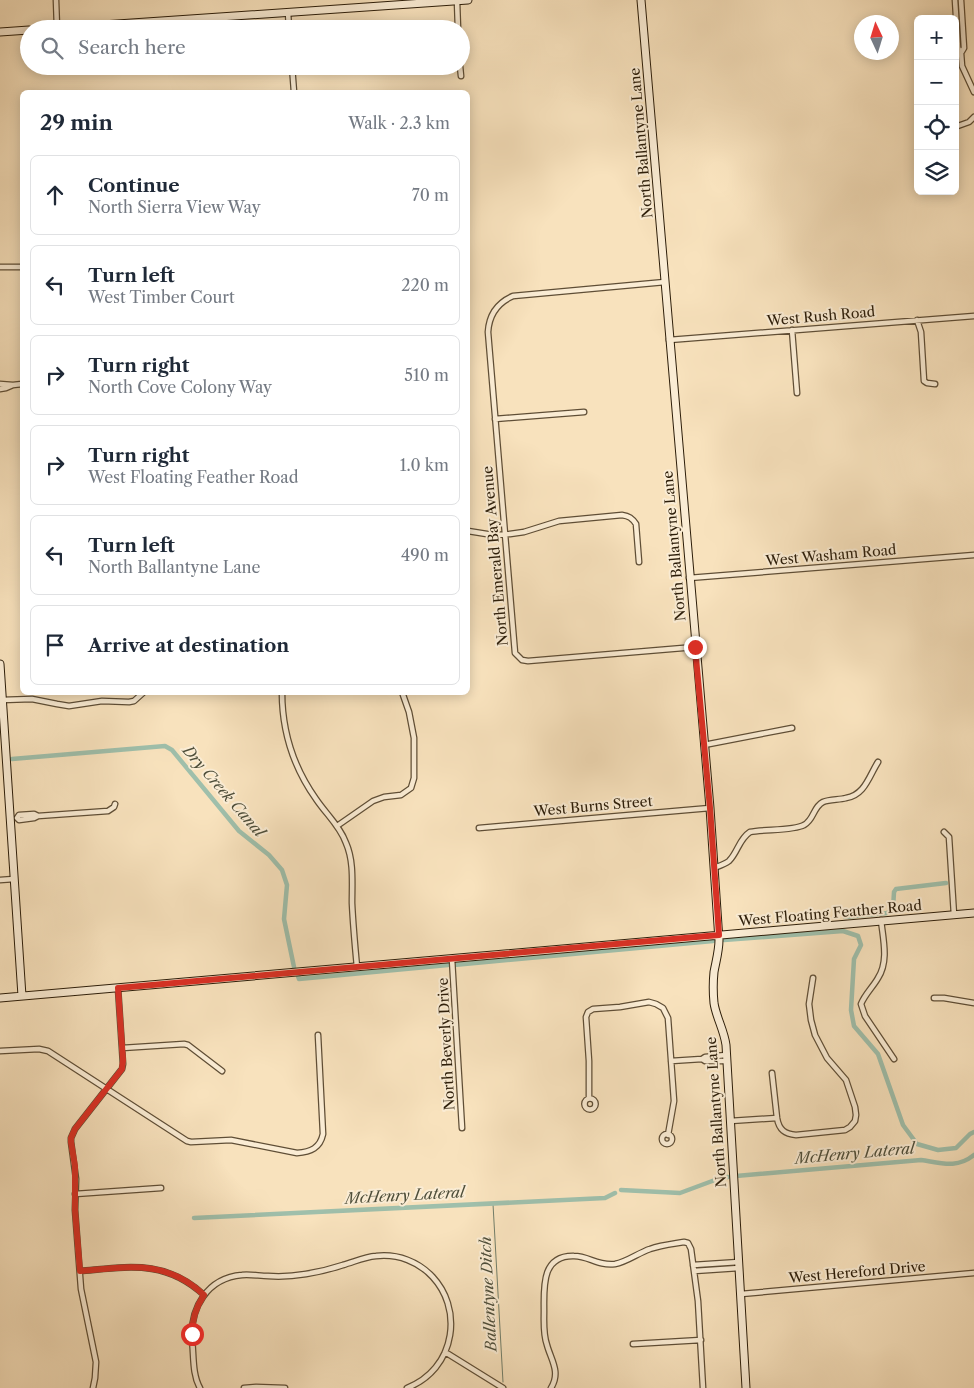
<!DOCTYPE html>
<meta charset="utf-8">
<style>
:root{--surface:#fff;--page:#f2f2f3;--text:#1f2937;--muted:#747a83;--line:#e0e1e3}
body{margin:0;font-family:"Libre Caslon Text",serif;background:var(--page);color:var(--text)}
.controls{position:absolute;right:15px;top:15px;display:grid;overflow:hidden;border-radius:8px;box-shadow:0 2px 12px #0003}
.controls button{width:45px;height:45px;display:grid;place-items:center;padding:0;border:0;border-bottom:1px solid var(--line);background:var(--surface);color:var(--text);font:25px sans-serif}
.compass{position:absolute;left:854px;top:15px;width:45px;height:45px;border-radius:50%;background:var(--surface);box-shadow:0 2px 12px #0003;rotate:356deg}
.stop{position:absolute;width:15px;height:15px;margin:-11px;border:4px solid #d93025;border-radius:50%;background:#fff}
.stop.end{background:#d93025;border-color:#fff;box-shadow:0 1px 5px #0008}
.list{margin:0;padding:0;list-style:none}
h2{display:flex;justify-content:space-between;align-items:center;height:65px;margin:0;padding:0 20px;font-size:21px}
h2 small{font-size:16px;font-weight:400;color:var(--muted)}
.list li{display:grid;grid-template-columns:32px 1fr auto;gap:15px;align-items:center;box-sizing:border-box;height:80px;margin:0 10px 10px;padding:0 10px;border:1px solid var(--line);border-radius:8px}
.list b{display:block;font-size:19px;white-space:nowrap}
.list p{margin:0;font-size:16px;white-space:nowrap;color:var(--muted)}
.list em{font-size:16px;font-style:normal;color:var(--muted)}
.icon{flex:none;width:28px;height:28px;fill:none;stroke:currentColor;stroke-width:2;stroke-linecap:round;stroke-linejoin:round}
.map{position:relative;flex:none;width:974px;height:1388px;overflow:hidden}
.search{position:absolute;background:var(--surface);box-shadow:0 2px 12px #0003;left:20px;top:20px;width:450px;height:55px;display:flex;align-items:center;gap:12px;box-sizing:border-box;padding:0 18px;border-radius:28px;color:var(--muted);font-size:19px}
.panel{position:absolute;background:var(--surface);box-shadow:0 2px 12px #0003;left:20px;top:90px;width:450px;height:605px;border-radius:8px}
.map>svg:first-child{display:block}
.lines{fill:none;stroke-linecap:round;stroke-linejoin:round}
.stream{stroke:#717e6a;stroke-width:1}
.canal{stroke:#9fbfab;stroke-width:4.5}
.street-casing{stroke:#5f4e36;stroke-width:7}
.secondary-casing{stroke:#2c1d09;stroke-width:9}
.street{stroke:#faecd4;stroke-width:4.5}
.secondary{stroke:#faecd4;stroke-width:7}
.route{stroke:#d93025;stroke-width:6}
.labels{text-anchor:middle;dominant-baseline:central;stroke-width:4;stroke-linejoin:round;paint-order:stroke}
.street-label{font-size:14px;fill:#2c1d09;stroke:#faecd4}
.water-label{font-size:15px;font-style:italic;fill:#4e4e3a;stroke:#faecd4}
</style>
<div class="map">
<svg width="974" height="1388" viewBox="0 0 974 1388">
<rect width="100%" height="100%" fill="#f8e2bd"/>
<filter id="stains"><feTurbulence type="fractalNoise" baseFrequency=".004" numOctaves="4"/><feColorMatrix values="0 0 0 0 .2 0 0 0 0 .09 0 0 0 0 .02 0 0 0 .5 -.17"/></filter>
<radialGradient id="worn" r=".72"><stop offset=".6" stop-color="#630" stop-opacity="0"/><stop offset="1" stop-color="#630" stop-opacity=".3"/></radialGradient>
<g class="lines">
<path class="stream" d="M 493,1204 L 503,1382"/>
<path class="canal" d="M 12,759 L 165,746 L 172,750 L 239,831 L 269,855 L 282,870 L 287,885 L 284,919 L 294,967
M 845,917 L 887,913 L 893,909 L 894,892 L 896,889 L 946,883
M 724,940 L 843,931 L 858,936 L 861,945 L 854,959 L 851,1010 L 854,1026 L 878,1054 L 903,1125 L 917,1144 L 938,1150 L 956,1148 L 970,1134 L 974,1132
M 454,965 L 713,941
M 298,976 L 299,979 L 448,965
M 736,1176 L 921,1160 C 941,1163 957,1169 974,1155
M 621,1190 L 680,1193 L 723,1177 L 728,1177
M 194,1218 L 605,1198 L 615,1193"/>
<defs>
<path id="street" d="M 56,0 L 57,28
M 955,0 L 958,48 L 961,53 L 964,48 L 961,0
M 457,1 L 458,29
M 288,12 L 289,29
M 961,53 L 962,66 L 974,92
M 292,66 L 294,92
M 460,66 L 461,76
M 955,127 L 969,122 L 974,117
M 0,267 L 22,267
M 665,282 L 513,296 C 497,303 489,315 488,332 L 515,653 L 522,660 L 528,661 L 695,647
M 917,320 L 921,332 L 924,381 L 927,383 L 935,384
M 792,330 L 797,393
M 669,340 L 974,316
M 0,384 L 13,385 L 6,388 L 0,389
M 13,385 L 22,384
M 495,419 L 584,412
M 468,531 L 493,535 L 510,534 L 524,532 L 559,521 L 622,515 C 629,516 632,518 636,524 L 639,562
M 689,578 L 974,555
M 282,692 C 282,731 294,768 316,799 C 326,814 340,826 346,843 C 354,861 352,883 352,903 C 353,924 355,946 357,967
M 2,700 L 32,699 L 57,704 L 69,706 L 102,701 L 129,702 L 134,701 L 144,692
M 704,745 L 792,728
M 38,816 L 34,814 L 19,815 L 17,818 L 19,820 L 34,818 L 38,816 L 108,811 L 114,807 L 115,804
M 337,826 L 373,801 L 384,797 L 401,795 L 411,788 L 414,778 L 414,738 L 409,712 L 402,692
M 479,828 L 710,808
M 944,832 L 949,837 L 954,915
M 714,868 C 719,866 725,864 729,861 C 738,852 739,839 750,832 C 764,829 793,831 804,825 C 814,820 813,807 823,802 C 830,799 839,800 846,798 C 865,795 869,776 878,762
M 0,880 L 14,879
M 881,920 C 883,939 889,961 878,978 C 873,987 865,994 861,1004 L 865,1016 L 894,1059
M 452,959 L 462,1128
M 934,998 L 944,998 L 974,1003
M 122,1048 L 184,1044 L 188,1045 L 222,1071
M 0,1051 L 39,1049 L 48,1051 L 187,1141 L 191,1142 L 231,1140 L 297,1153 C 311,1152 320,1148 323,1134 L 318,1035
M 726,1055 L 705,1057 L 702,1059 L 705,1061 L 727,1061
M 671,1061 L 702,1059
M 772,1073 L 777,1118 C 779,1130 785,1134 796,1135 L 845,1130 L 850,1127 L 855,1121 L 856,1115 L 855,1107 L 846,1080 L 827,1058 L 815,1035 L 811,1020 L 809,1004 L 813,978
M 589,1098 L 589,1061 L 586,1017 L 588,1012 L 593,1009 L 620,1007 L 649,1002 L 656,1004 L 663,1008 L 668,1018 L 674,1101 L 668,1135
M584.5 1104a5.5 5.5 0 1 1 11 0a5.5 5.5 0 1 1-11 0Z
M 730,1121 L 777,1118
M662 1139a5 5 0 1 1 10 0a5 5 0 1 1-10 0Z
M 75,1194 L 161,1188
M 693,1265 L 739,1262
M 80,1271 C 128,1267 165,1259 204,1295
M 694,1271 L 739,1268
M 741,1294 L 974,1273
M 633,1344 L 701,1340
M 445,1352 L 503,1388
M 93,1388 L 95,1378 L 96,1362 L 81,1289 L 75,1210 L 76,1179 L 71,1142 L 71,1138 L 75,1129 L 122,1069 L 123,1064 L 118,988
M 200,1388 C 192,1374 194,1355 192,1340 C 190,1308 207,1278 242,1275 C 250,1274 260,1276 268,1276 C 281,1277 294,1276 306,1274 C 319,1272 331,1269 343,1265 C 354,1262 364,1257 376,1256 C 421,1251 457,1290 450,1335 C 446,1360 430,1379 407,1388
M 244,1388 L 256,1387 L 285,1388
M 551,1388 C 561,1372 551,1360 547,1345 C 543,1334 544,1322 544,1311 C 544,1288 541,1255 574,1256 C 589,1256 597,1266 615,1264 C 627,1262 638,1253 650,1249 C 661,1245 672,1244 684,1242 L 688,1243 L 691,1249 L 698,1301 L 703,1388"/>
<path id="secondary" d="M 641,0 L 710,808 L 719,940 C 719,951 716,961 714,972 C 713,982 713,993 714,1003 C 716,1017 724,1030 726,1045 L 746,1388
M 44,29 L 468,0
M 0,32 L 29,30
M 0,664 L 22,996
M 0,998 L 974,913"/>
</defs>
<use href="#street" class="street-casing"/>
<use href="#secondary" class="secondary-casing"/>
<use href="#street" class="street"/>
<use href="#secondary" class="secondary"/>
</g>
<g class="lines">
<path class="route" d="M 192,1334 C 192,1319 196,1307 204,1295 C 166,1259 128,1267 80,1271 L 75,1210 L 75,1166 L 71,1142 L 71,1138 L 75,1129 L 122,1069 L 123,1060 L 118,988 L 719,935 L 710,808 L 695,647"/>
</g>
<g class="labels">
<g class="street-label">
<text transform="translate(641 143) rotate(-95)">North Ballantyne Lane</text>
<text transform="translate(821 316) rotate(-5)">West Rush Road</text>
<text transform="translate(674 546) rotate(-95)">North Ballantyne Lane</text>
<text transform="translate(831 555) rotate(-5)">West Washam Road</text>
<text transform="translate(495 556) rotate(-95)">North Emerald Bay Avenue</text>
<text transform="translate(593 806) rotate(-5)">West Burns Street</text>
<text transform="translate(830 913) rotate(-5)">West Floating Feather Road</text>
<text transform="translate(446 1044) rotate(-93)">North Beverly Drive</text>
<text transform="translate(716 1112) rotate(-94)">North Ballantyne Lane</text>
<text transform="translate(857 1272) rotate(-5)">West Hereford Drive</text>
</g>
<g class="water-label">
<text transform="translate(224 791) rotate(49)">Dry Creek Canal</text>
<text transform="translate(855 1153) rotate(-5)">McHenry Lateral</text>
<text transform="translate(405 1195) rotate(-3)">McHenry Lateral</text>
<text transform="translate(488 1294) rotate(-93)">Ballentyne Ditch</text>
</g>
</g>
<rect width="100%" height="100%" filter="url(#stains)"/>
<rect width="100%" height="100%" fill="url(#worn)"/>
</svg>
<div class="controls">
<button>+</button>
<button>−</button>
<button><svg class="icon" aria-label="locate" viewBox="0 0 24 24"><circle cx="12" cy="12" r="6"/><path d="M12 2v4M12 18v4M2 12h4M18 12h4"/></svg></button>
<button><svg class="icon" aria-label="layers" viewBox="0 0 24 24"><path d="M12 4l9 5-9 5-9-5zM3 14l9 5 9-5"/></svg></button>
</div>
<svg class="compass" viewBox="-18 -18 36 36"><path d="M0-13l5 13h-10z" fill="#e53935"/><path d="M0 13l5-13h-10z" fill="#747a83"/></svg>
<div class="stop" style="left:192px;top:1334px"></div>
<div class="stop end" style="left:695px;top:647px"></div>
<div class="search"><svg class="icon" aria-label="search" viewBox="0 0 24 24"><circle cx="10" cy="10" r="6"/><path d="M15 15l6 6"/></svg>Search here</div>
<section class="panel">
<h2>29 min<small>Walk · 2.3 km</small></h2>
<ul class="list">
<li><svg class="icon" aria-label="ahead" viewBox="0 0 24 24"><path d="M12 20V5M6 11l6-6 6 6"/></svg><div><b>Continue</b><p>North Sierra View Way</p></div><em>70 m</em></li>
<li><svg class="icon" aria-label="left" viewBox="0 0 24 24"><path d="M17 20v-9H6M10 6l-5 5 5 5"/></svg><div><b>Turn left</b><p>West Timber Court</p></div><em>220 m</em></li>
<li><svg class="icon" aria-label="right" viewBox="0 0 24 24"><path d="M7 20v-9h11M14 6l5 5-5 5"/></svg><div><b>Turn right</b><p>North Cove Colony Way</p></div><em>510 m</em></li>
<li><svg class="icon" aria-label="right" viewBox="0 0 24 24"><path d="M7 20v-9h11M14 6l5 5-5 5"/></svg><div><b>Turn right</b><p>West Floating Feather Road</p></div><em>1.0 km</em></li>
<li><svg class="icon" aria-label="left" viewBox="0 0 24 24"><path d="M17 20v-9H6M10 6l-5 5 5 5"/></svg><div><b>Turn left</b><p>North Ballantyne Lane</p></div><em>490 m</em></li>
<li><svg class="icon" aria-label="arrive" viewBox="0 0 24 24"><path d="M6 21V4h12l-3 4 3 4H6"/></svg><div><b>Arrive at destination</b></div></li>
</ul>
</section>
</div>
